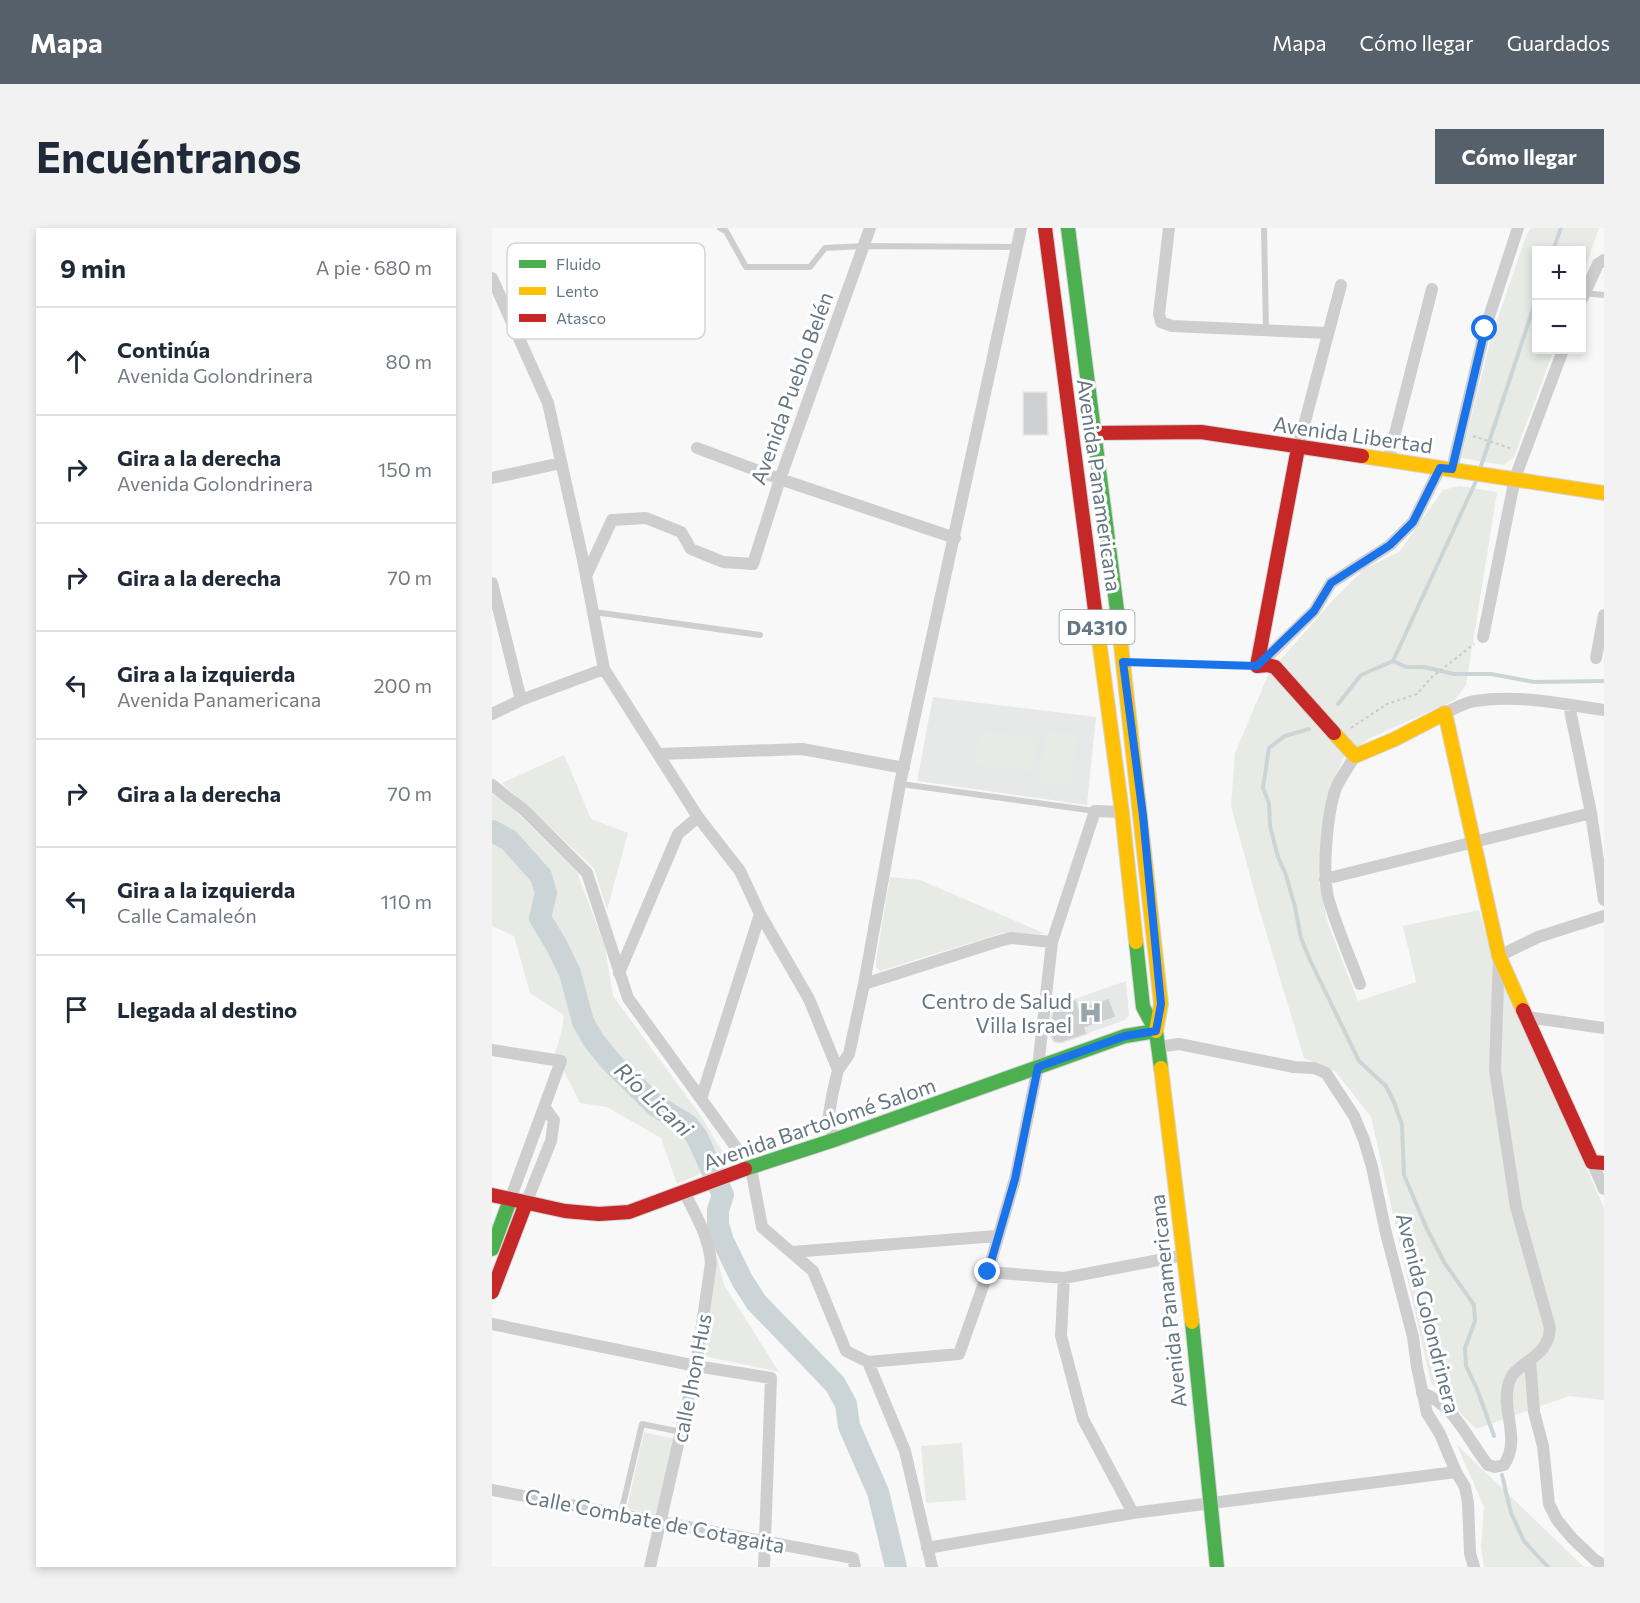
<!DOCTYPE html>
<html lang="es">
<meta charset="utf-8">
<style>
:root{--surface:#fff;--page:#f2f2f3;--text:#1f2937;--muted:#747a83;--line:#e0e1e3;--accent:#55606b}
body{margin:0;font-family:Commissioner,sans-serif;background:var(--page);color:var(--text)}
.controls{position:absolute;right:18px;top:18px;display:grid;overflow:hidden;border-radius:0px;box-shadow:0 3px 9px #0003}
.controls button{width:54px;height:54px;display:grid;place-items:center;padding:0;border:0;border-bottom:2px solid var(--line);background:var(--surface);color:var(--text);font:30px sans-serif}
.stop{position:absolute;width:18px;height:18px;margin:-14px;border:4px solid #1a73e8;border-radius:50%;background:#fff}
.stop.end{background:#1a73e8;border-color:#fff;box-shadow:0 2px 6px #0008}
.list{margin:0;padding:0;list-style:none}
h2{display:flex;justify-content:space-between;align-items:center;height:78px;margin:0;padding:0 24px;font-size:26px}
h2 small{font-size:20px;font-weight:400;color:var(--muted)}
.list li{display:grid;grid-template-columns:39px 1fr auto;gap:18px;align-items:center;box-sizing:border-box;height:108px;padding:0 24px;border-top:2px solid var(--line)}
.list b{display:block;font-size:22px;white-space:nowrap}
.list p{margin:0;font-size:20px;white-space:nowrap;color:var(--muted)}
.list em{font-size:20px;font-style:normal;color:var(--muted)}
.icon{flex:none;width:33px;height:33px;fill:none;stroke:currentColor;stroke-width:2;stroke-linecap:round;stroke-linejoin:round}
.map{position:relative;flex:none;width:1112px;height:1339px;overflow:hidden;border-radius:0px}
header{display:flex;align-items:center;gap:36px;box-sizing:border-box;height:84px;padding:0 30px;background:var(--accent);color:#fff}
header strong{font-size:28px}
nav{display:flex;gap:33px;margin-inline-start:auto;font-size:21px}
.intro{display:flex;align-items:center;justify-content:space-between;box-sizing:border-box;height:144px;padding:0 36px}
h1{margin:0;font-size:42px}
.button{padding:15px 27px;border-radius:0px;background:var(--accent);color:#fff;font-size:21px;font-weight:700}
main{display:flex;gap:36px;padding:0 36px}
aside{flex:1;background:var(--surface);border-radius:0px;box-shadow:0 3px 9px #0003}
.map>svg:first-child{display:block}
.built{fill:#e7e9e8}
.green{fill:#e8eae5}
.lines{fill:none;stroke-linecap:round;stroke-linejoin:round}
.stream{stroke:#cbd5d7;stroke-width:4}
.river{stroke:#cbd5d7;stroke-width:22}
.building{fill:#ced0d1;stroke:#e8e8e8;stroke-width:1.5}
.fast-casing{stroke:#d4d5d6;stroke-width:16}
.slow-casing{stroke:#d4d5d6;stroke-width:16}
.jam-casing{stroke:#d4d5d6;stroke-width:16}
.path{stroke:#cacbcd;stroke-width:2;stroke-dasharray:3 3;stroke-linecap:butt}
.lane{stroke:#cececf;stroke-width:6}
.street{stroke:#cececf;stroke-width:12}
.fast{stroke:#4caf50;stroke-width:14}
.slow{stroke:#ffc107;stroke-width:14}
.jam{stroke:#c62828;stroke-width:14}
.route{stroke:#1a73e8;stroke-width:8}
.labels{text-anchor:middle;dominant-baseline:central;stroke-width:6;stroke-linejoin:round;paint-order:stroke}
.shield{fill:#fff;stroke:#93a0a8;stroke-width:1.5}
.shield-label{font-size:20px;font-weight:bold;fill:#657782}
.street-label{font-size:21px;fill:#657782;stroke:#fff}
.poi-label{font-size:21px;fill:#657782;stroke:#fff;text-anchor:end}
.water-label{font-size:22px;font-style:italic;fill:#5f767c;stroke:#fff}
.key{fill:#fff;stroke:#d1d6da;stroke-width:1.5}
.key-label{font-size:16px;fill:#657782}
</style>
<header>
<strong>Mapa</strong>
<nav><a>Mapa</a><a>Cómo llegar</a><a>Guardados</a></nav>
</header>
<div class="intro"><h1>Encuéntranos</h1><a class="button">Cómo llegar</a></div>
<main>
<aside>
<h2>9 min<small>A pie · 680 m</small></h2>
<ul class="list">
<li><svg class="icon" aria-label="ahead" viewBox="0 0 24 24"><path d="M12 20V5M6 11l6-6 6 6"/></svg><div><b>Continúa</b><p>Avenida Golondrinera</p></div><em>80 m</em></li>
<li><svg class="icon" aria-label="right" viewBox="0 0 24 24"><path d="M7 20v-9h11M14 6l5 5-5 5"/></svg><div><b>Gira a la derecha</b><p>Avenida Golondrinera</p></div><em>150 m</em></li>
<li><svg class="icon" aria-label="right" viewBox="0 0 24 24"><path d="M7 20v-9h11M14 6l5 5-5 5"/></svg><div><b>Gira a la derecha</b></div><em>70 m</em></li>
<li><svg class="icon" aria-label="left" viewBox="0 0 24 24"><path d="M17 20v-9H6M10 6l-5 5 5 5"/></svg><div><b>Gira a la izquierda</b><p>Avenida Panamericana</p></div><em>200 m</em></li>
<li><svg class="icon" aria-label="right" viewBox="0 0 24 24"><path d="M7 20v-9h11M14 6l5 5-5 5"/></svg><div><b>Gira a la derecha</b></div><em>70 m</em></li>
<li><svg class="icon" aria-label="left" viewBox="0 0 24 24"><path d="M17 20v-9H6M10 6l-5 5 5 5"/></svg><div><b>Gira a la izquierda</b><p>Calle Camaleón</p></div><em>110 m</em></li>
<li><svg class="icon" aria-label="arrive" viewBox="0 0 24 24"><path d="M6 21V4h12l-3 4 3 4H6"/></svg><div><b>Llegada al destino</b></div></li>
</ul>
</aside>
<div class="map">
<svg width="1112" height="1339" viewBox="0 0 1112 1339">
<rect width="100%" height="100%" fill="#f8f8f8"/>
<path class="built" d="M 441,469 L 604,489 L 595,577 L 425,553 Z
M 634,753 L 637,788 L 633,792 L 569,815 L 562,814 L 556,803 L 560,779 Z"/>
<path class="green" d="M 1039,0 L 1107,0 L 1090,49 L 1090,22 L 1044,22 L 1044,122 L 1062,122 L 1022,229 L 1012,237 L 969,230 L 999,110 L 1034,8 Z
M 968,258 L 1005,264 L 974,457 L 963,472 L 878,510 L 852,529 L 845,544 L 833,580 L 827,654 L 836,696 L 866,773 L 924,754 L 911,698 L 987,682 L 999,725 L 1112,980 L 1112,1172 L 1077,1168 L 984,1201 L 939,1155 L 879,889 L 843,843 L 812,830 L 768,684 L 739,578 L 743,525 L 777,445 L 842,371 L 872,341 L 907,324 L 951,262 Z
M 489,502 L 545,510 L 541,544 L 484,536 Z
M 555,502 L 586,507 L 578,557 L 547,553 Z
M 72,527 L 99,591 L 136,605 L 115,682 L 102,640 L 10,555 Z
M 0,565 L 21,581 L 85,644 L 113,719 L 121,768 L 209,888 L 236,933 L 185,956 L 169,910 L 115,879 L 88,875 L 63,825 L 70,803 L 72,787 L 38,765 L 22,708 L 0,698 Z
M 398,649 L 428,652 L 554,706 L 510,705 L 388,743 L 384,739 L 384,733 Z
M 225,1029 L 232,1057 L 287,1144 L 212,1128 Z
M 152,1204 L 182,1211 L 165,1287 L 135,1280 Z
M 470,1215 L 474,1272 L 434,1275 L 429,1218 Z
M 965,1217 L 1092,1339 L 992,1339 L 989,1318 L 992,1279 Z"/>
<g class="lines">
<path class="stream" d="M 1061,22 L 1069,0
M 988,241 L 1044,72
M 901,433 L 914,439 L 932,439 L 962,446 L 999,446 L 1042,454 L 1112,453
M 846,476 L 869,447 L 901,433 L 985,251
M 817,501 L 793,508 L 777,520 L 771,560 L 777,575 L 778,598 L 786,629 L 794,647 L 803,679 L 809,710 L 818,732 L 867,833 L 894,858 L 902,874 L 910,897 L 912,947 L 934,999 L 952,1034 L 982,1077 L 983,1093 L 973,1120 L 974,1138 L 985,1161 L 1002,1208
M 1010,1247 L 1019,1285 L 1032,1313 L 1056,1339"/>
<path class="river" d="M 0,603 L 17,612 L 49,648 L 54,665 L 48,690 L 65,718 L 78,745 L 91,794 L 102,813 L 120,835 L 164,878 L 196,897 L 205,909 L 231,967 L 226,982 L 226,996 L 231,1013 L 250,1052 L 264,1074 L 343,1156 L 354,1176 L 357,1198 L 386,1264 L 404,1339"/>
</g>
<path class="building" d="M 531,164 L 555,164 L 556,207 L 531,207 Z
M 617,770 L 624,789 L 593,800 L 595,806 L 569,815 L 562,814 L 558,806 L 561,779 L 584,771 L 587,781 Z"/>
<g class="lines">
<defs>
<path id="fast" d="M 576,0 L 626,390
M 644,714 L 651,779 L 664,803
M 253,941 L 342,912 L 633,808 L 664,803 L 669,840
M 0,1021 L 18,972
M 700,1094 L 725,1339"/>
<path id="slow" d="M 870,228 L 1112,265
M 603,382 L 630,584 L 644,714
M 626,390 L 669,776 L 664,803
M 842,505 L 863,528 L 903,511 L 953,485 L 1007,728 L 1031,782
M 669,840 L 700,1094"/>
<path id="jam" d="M 553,0 L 603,382
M 603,205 L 709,204 L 870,228
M 806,220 L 765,438 L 776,437 L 783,439 L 842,505
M 1031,782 L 1100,934 L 1112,935
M 0,967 L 73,983 L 107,986 L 137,984 L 253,941
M 0,1064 L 34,975"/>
</defs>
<use href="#fast" class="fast-casing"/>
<use href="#slow" class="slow-casing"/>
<use href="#jam" class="jam-casing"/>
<path class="path" d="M 981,208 L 1021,221
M 859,500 L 895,476 L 925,466 L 940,449 L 982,416"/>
<path class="lane" d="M 228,0 L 234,3 L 254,39 L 318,39 L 333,20 L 372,18 L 525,19
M 772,0 L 774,102
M 1092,65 L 1112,67
M 102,384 L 268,407
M 635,434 L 762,438
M 409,556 L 603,583
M 129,1285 L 150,1196 L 189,1204"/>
<path class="street" d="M 677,0 L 667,86 L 669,94 L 680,98 L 835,105
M 0,50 L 56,175 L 91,332 L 112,441 L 206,589 L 248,643 L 268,686 L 317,771 L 346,842
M 1090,71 L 1106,36 L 1112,32
M 205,220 L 288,251 L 463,310
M 806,220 L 849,57
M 896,233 L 940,61
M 960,241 L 993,101 L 1026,0
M 0,250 L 69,235
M 94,348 L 120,292 L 154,290 L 189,304 L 199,321 L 231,334 L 261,336 L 288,251 L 378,0
M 0,355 L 29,472
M 991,409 L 1023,250 L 1071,122
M 1104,430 L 1112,387
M 766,438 L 822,383 L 839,355 L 898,317 L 921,294 L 948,240
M 1077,477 L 1099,585 L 1112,672
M 953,485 C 962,481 973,474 983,473 C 1026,466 1070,476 1112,482
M 0,486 L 29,472 L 112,441
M 167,526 L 310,521 L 412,540
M 863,528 C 857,538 849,549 844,560 C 835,585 830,644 836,669 C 844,698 857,727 868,756
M 0,557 L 32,582 L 95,645 L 136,770 L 259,940 L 270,999 L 321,1043 L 354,1123 L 376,1134 L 467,1126 L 496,1044 L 523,951 L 546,839 L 560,714 L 603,583 L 630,584
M 833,651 L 1099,585
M 127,745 L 186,606 L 206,589
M 372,756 L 504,714 L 519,710 L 560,714
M 1035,789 L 1112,800
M 666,819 L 687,816 L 802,839 L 822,840 L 834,845 L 862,888 L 872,912 L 880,939 L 894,1005 L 921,1109 L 925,1139 L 935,1185 L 948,1206 L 964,1244 L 973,1259 L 976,1275 L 978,1325 L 982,1339
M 0,822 L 69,833 L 18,972
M 209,871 L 268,686
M 342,912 L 336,892 L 340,868 L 346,842 L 357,826 L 372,756 L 408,556 L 529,0
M 1100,934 L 1112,961
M 34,975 L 59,913 L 62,892 L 53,880
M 300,1024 L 505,1008
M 496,1044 L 572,1050 L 693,1027
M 572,1050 L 569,1108 L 591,1191 L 641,1285
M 0,1096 L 204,1138 L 279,1150 L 272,1339
M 1038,1133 L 1042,1184 L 1051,1218 L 1057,1276 L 1065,1292 L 1080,1310 L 1103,1332 L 1112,1337
M 376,1134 L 413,1223 L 440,1339
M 930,1165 C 962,1176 976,1212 996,1237 L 1003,1239 L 1012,1237 C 1029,1211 1010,1185 1016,1158 C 1021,1132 1056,1134 1058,1100 L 1024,979 L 1003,842 L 1007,728 L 1046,709 L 1112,688
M 0,1262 L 361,1330 L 363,1339
M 435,1320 L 641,1285 L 964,1244
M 158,1339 L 204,1138 L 219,1035 C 217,1009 204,987 192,964"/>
<use href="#fast" class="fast"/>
<use href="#slow" class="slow"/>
<use href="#jam" class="jam"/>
</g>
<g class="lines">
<path class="route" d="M 496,1044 L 523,951 L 546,839 L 633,808 L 664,803 L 669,776 L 651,588 L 631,434 L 765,438 L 822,383 L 839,355 L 898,317 L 921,294 L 948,240 L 960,241 L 993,101"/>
</g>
<defs>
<symbol id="hospital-bare" viewBox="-9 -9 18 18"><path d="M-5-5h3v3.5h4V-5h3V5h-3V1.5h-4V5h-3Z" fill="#98a4ab" stroke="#fff" stroke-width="2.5" paint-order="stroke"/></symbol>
</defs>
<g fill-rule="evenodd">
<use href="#hospital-bare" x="582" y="768" width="33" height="33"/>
</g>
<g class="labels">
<rect class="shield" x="567.5" y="382" width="75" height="34" rx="4.5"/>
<g class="shield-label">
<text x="605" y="399">D4310</text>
</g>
<g class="street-label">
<text transform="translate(299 160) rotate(-70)">Avenida Pueblo Belén</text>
<text transform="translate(861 206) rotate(8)">Avenida Libertad</text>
<text transform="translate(608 257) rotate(82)">Avenida Panamericana</text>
<text transform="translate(327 895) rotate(-19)">Avenida Bartolomé Salom</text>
<text transform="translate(675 1073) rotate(-96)">Avenida Panamericana</text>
<text transform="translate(937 1085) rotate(76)">Avenida Golondrinera</text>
<text transform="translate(199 1150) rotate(-79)">calle Jhon Hus</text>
<text transform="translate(163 1292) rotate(11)">Calle Combate de Cotagaita</text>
</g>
<g class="poi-label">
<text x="580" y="772">Centro de Salud<tspan x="580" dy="24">Villa Israel</tspan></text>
</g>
<g class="water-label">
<text transform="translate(162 871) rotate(43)">Río Licani</text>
</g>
</g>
<rect x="15" y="15" width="198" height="96" rx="9" class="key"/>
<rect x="27" y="32" width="27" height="8" fill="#4caf50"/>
<rect x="27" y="59" width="27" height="8" fill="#ffc107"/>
<rect x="27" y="86" width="27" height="8" fill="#c62828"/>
<g class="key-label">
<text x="64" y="42">Fluido</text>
<text x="64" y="69">Lento</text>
<text x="64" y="96">Atasco</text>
</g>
</svg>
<div class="controls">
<button>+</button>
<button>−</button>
</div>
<div class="stop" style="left:993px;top:101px"></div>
<div class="stop end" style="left:496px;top:1044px"></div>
</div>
</main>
